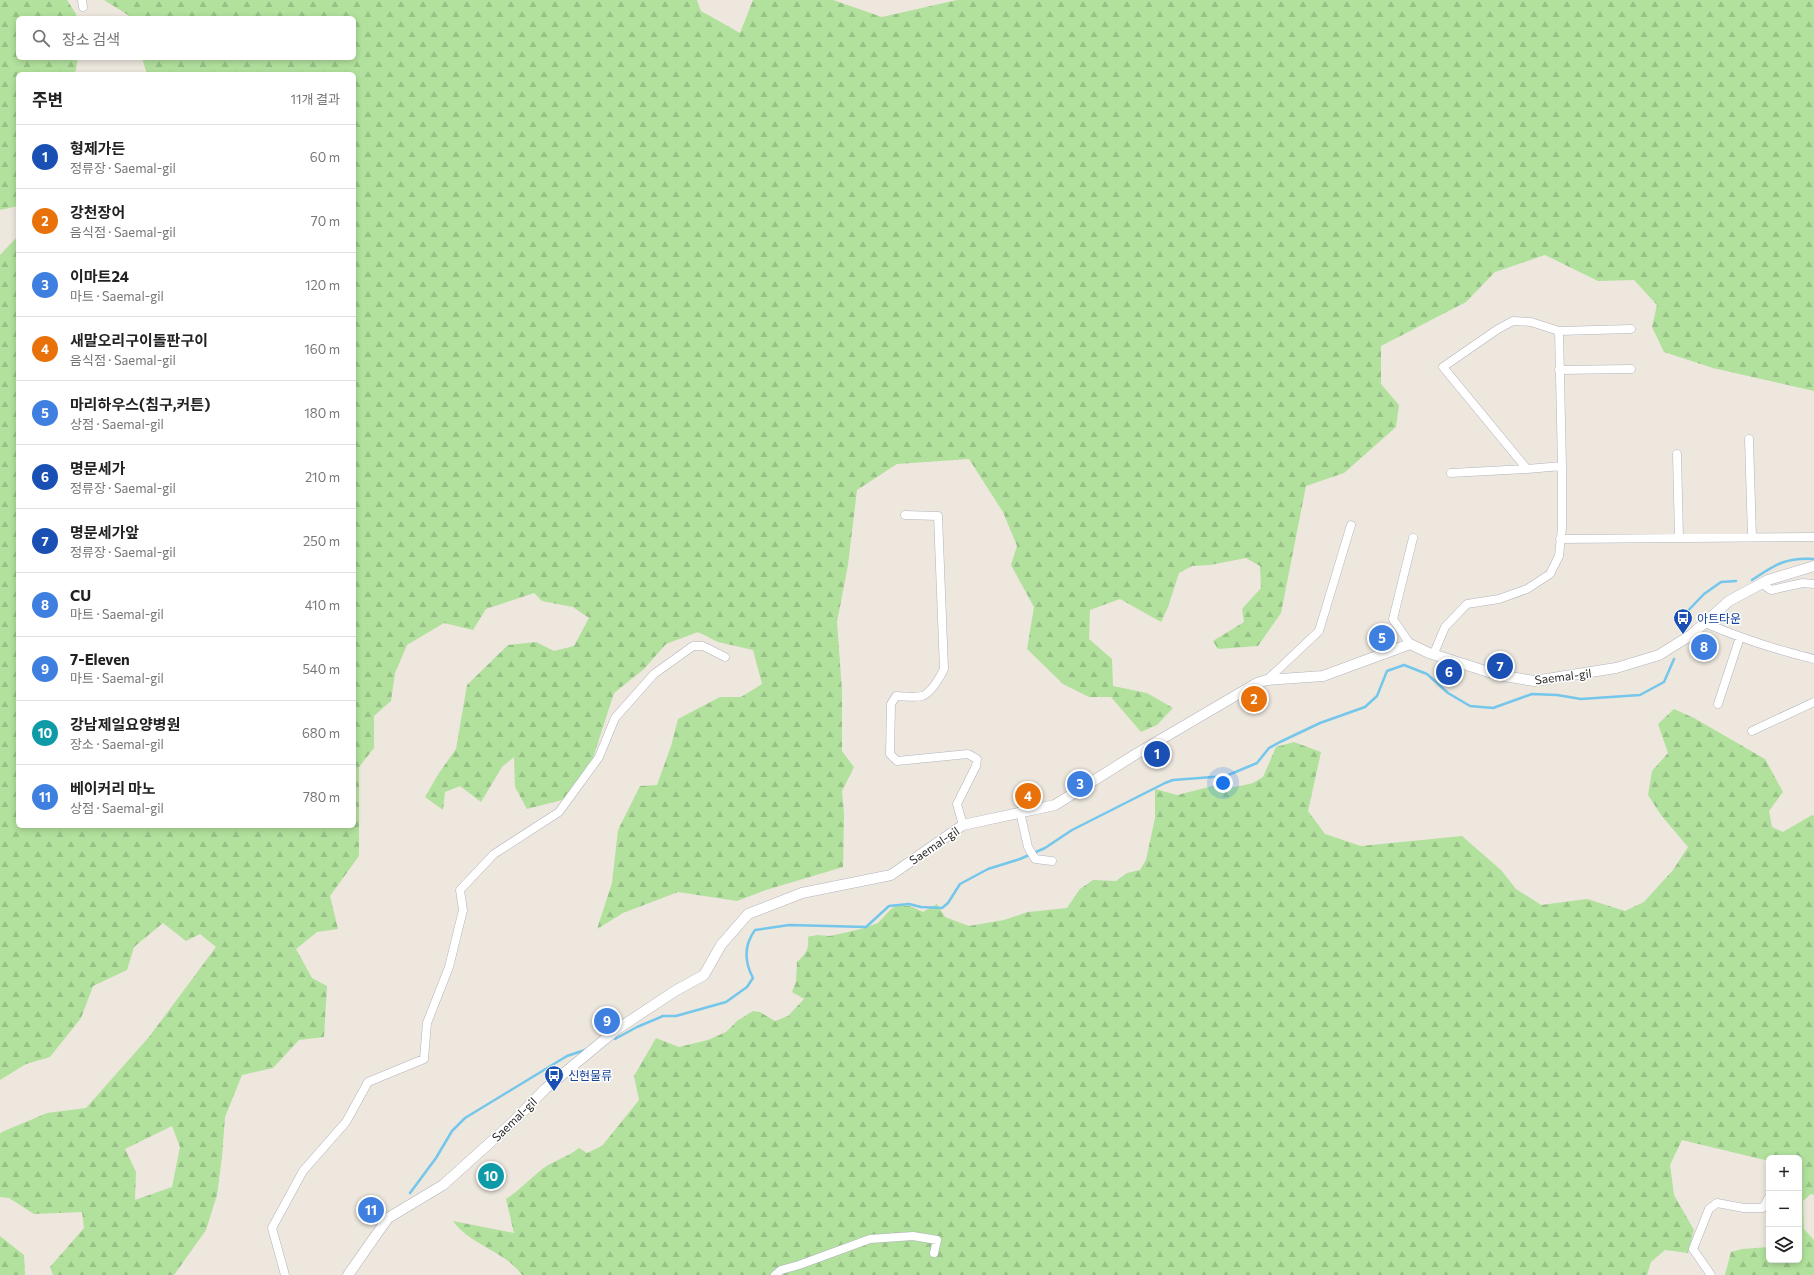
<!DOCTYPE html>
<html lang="ko">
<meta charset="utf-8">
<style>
:root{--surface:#fff;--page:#f6f6f6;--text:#222;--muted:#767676;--line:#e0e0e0;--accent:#ea580c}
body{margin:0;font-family:Commissioner,"Noto Sans KR",sans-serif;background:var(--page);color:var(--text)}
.controls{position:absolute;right:12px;bottom:12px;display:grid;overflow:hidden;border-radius:6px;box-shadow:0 2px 6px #0003}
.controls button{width:36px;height:36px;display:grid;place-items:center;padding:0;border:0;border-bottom:1px solid var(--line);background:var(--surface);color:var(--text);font:20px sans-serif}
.you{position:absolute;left:1223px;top:783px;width:14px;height:14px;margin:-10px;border:3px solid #fff;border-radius:50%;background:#1a73e8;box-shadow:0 0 0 6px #1a73e833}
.badge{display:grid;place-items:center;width:26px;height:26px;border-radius:50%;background:var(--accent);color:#fff;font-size:13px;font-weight:700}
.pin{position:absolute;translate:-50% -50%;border:2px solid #fff;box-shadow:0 1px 4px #0006}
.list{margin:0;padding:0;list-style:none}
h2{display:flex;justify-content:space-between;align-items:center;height:52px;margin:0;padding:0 16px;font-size:17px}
h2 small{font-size:13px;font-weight:400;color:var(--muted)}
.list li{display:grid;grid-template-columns:26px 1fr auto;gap:12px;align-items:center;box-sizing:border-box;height:64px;padding:0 16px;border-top:1px solid var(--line)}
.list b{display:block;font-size:15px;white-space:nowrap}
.list p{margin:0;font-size:13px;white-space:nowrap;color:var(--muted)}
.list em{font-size:13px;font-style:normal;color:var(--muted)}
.icon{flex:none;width:22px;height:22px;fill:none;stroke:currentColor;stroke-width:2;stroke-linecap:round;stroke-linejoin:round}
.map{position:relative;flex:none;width:1814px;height:1275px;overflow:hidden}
.search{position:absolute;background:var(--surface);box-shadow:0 2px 6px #0003;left:16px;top:16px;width:340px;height:44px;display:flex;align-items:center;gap:10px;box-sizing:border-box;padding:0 14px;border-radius:6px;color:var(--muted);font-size:15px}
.panel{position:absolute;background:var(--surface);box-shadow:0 2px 6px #0003;left:16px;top:72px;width:340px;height:756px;border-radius:6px}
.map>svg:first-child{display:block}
.forest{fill:url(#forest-firs);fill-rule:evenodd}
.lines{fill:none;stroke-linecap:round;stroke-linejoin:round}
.stream{stroke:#74c6eb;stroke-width:2.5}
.minor-casing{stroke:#b1b3be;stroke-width:9}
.tertiary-casing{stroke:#b1b3be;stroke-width:11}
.minor{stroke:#fff;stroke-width:8}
.tertiary{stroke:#fff;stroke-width:10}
.labels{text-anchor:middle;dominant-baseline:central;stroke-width:3;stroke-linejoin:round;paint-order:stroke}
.transit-label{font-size:12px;fill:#164399;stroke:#fff;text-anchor:start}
.street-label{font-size:12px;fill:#2b2b2b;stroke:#fff}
</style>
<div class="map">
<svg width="1814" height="1275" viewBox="0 0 1814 1275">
<defs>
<pattern id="forest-firs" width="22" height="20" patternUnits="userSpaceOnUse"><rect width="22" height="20" fill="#b1e19c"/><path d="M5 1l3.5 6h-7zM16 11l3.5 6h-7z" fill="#98c187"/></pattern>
</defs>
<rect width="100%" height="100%" fill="#ede7de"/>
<path class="forest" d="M 0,0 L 67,0 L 76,14 L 77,18 L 18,18 L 18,58 L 78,58 L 75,74 L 18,74 L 18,206 L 0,210 Z
M 104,0 L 697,0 L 701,11 L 740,33 L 753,0 L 833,0 L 882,17 L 957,0 L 1814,0 L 1814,391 L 1713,368 L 1664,352 L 1652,327 L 1657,305 L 1634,280 L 1598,281 L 1545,255 L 1495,272 L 1466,302 L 1381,346 L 1381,384 L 1399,405 L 1396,427 L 1344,473 L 1306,486 L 1281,613 L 1258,646 L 1218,649 L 1213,641 L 1244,622 L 1242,609 L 1261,588 L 1260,566 L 1246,558 L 1210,565 L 1192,566 L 1179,573 L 1168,607 L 1161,622 L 1120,599 L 1090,610 L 1089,639 L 1112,659 L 1113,686 L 1147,693 L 1173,708 L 1157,725 L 1141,732 L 1111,697 L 1089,697 L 1063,684 L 1027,649 L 1034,607 L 1011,565 L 1017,546 L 1003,512 L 969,459 L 897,464 L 857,490 L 848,565 L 837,622 L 842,691 L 842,751 L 854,767 L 842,791 L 844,814 L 843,867 L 766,890 L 737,901 L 678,892 L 623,913 L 597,929 L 612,883 L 618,830 L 640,786 L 657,785 L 671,746 L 678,719 L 720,697 L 741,697 L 762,684 L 753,650 L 718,642 L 698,632 L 666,644 L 644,669 L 614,693 L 591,764 L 562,800 L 527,809 L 515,787 L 514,757 L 502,767 L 481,802 L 460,786 L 445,792 L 443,810 L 425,797 L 439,773 L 456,749 L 467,685 L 508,645 L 536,642 L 554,651 L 574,646 L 589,618 L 573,607 L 542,601 L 534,593 L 486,609 L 473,630 L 444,623 L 407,645 L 395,673 L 391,701 L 374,716 L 374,748 L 359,767 L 359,856 L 330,896 L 338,929 L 317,932 L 296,949 L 312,978 L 327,986 L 324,1037 L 299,1040 L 273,1068 L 242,1075 L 225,1117 L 222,1157 L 217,1195 L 206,1230 L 174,1275 L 53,1275 L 50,1267 L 84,1228 L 82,1212 L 34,1214 L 9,1198 L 0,1197 L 0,1134 L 2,1132 L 47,1113 L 86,1108 L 149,1037 L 216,947 L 200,934 L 186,941 L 163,923 L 134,947 L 127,970 L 93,986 L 81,1018 L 50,1057 L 26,1064 L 0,1080 L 0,255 L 18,236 L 18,826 L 354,826 L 354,74 L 147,74 L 142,58 L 354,58 L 354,18 L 129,18 L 128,15 ZM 172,1126 L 180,1147 L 172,1187 L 135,1200 L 136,1172 L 125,1149 Z
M 1674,709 L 1694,718 L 1765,759 L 1783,792 L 1769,811 L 1772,827 L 1783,832 L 1812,815 L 1814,816 L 1814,1195 L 1811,1194 L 1803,1201 L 1804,1229 L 1814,1240 L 1814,1275 L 1725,1275 L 1731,1252 L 1742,1249 L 1769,1247 L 1769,1260 L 1799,1260 L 1799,1158 L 1769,1158 L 1769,1161 L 1682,1140 L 1670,1165 L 1674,1195 L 1694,1230 L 1688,1253 L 1665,1250 L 1651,1262 L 1647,1275 L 522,1275 C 505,1251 470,1245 453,1221 L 514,1233 L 506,1199 C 522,1189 533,1175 548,1165 C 559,1159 569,1156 579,1148 L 587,1153 L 602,1146 L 639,1100 L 634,1076 L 656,1038 L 679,1047 L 708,1040 L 726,1032 L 737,1021 L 753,1011 L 760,1012 L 775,1021 L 788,1016 L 804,999 L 792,992 L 796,982 L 797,962 C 806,954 809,950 808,937 L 817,935 L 830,936 L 861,929 L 878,923 L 891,909 L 896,906 L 910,906 L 923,912 L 937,904 L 945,917 L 969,926 L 1004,920 L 1028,912 L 1067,908 L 1080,889 L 1093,880 L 1116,881 L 1127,873 L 1140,870 L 1146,860 L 1155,818 L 1155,789 L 1177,795 L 1217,785 L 1236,787 L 1253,783 L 1263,777 L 1276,747 L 1294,742 L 1321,752 L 1308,811 L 1325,834 L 1361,846 L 1462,836 L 1501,870 L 1516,889 L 1541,905 L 1587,899 L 1625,911 L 1644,902 L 1673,870 L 1688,847 L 1661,815 L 1648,795 L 1652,771 L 1668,753 L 1658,724 Z
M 0,1236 L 24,1255 L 25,1275 L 0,1275 Z"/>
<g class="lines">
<path class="stream" d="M 1752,580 C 1775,565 1785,557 1814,559
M 1680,628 L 1681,618 L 1704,594 L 1721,582 L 1736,581
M 615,1039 L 637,1027 L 663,1016 L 676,1016 L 726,1002 L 747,987 L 753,978 C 744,961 744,945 755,930 L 789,925 L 866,927 L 889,906 L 909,904 L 921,907 L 942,908 L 948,903 L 960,884 L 988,869 L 1020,859 L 1045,848 L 1072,830 L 1165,783 L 1173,780 L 1226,776 L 1257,763 L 1269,748 L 1280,742 L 1320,723 L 1365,707 L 1377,696 L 1387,671 L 1404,665 L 1427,674 L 1448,693 L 1470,706 L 1493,708 L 1532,694 L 1557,695 L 1581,699 L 1640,695 L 1664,682 L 1674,659
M 410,1193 L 436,1158 L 452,1131 L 465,1118 L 567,1056 L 585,1050"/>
<defs>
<path id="minor" d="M 82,0 L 83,7
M 1559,370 L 1631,369
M 1749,439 L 1752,537
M 1677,454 L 1679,538
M 1562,466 L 1527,469 L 1443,367 L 1498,329 L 1513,321 L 1531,322 L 1559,331 L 1631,329
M 1451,473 L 1527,469
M 905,515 L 938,516 L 944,669 C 940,677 931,693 922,696 C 914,698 904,696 896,696 L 891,704 L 890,754 L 897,761 L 968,754 L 977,759 L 976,766 L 957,804 L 963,825
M 1560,539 L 1814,537
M 1761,583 L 1771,590 L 1803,583 L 1814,584
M 1705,623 C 1740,638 1777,650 1814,659
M 1410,644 L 1393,619 L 1413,538
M 1434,653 L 1445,627 L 1467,604 L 1499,599 L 1527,589 L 1550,574 L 1559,556 L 1562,528 L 1562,466 L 1559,331
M 1267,680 L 1319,631 L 1351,525
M 1718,704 L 1740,637
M 1752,731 L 1814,702
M 1020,812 L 1028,847 L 1035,859 L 1052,861
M 285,1275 L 272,1228 L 303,1171 L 346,1122 L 368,1082 L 424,1059 L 427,1023 L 449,967 L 463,910 L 460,890 L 494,854 L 559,812 L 599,757 L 615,718 L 654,674 L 693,646 L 703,646 L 725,657
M 775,1275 L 781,1270 L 799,1265 L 870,1239 L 913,1236 L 937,1240 L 934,1253
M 1711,1275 L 1693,1249 L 1709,1209 L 1717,1203 L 1744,1208 L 1763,1208 L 1769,1197"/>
<path id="tertiary" d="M 348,1275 L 388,1218 L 443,1185 L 513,1122 L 545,1089 L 616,1030 L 675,991 L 704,975 L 721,945 L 748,914 L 802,893 L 891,875 L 963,825 L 1055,805 L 1136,754 L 1257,683 L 1267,680 L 1323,676 L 1410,644 L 1429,653 L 1498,675 L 1534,681 L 1616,668 L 1659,655 L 1691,635 L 1729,601 L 1768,580 L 1814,566"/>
</defs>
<use href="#minor" class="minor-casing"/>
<use href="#tertiary" class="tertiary-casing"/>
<use href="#minor" class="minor"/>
<use href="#tertiary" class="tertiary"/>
</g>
<defs>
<symbol id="bus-pin" viewBox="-11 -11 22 30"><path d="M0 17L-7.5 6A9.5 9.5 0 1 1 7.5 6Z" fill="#1a4fb4" stroke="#fff"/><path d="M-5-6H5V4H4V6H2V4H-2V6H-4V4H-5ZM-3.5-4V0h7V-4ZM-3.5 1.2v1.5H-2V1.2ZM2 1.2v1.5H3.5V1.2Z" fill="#fff"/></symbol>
</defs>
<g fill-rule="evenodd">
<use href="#bus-pin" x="1672" y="607" width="22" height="30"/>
<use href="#bus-pin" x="543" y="1064" width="22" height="30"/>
</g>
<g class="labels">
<g class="transit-label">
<text x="1697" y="618">아트타운</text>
<text x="568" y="1075">신현물류</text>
</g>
<g class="street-label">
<text transform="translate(1563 676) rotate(-7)">Saemal-gil</text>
<text transform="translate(934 845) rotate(-34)">Saemal-gil</text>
<text transform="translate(514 1119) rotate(-44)">Saemal-gil</text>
</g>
</g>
</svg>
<div class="controls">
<button>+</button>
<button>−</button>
<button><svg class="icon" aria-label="layers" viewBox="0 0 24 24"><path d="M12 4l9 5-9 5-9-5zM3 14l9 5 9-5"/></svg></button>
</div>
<div class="you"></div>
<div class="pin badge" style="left:1157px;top:754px;background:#1a4fb4">1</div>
<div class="pin badge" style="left:1254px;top:699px;background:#e8710a">2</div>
<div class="pin badge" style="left:1080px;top:784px;background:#3f7fe0">3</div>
<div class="pin badge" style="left:1028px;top:796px;background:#e8710a">4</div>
<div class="pin badge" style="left:1382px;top:638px;background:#3f7fe0">5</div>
<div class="pin badge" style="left:1449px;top:672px;background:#1a4fb4">6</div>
<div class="pin badge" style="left:1500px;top:666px;background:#1a4fb4">7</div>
<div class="pin badge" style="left:1704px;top:647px;background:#3f7fe0">8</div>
<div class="pin badge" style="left:607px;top:1021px;background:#3f7fe0">9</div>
<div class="pin badge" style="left:491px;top:1176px;background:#0f9aa8">10</div>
<div class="pin badge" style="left:371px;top:1210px;background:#3f7fe0">11</div>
<div class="search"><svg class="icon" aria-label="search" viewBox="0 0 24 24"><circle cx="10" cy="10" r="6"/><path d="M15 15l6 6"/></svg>장소 검색</div>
<section class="panel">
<h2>주변<small>11개 결과</small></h2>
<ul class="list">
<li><span class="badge" style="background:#1a4fb4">1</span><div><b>형제가든</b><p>정류장 · Saemal-gil</p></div><em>60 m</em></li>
<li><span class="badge" style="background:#e8710a">2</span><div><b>강천장어</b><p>음식점 · Saemal-gil</p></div><em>70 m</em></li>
<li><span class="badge" style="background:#3f7fe0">3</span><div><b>이마트24</b><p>마트 · Saemal-gil</p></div><em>120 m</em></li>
<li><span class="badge" style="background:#e8710a">4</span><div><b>새말오리구이돌판구이</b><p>음식점 · Saemal-gil</p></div><em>160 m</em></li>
<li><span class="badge" style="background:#3f7fe0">5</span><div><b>마리하우스(침구,커튼)</b><p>상점 · Saemal-gil</p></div><em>180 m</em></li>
<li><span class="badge" style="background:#1a4fb4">6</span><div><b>명문세가</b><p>정류장 · Saemal-gil</p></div><em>210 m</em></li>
<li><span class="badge" style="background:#1a4fb4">7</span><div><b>명문세가앞</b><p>정류장 · Saemal-gil</p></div><em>250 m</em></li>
<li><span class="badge" style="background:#3f7fe0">8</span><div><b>CU</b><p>마트 · Saemal-gil</p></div><em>410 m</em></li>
<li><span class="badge" style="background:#3f7fe0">9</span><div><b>7-Eleven</b><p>마트 · Saemal-gil</p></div><em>540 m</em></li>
<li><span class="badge" style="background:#0f9aa8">10</span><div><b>강남제일요양병원</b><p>장소 · Saemal-gil</p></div><em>680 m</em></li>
<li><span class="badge" style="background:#3f7fe0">11</span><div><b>베이커리 마노</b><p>상점 · Saemal-gil</p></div><em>780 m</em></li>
</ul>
</section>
</div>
